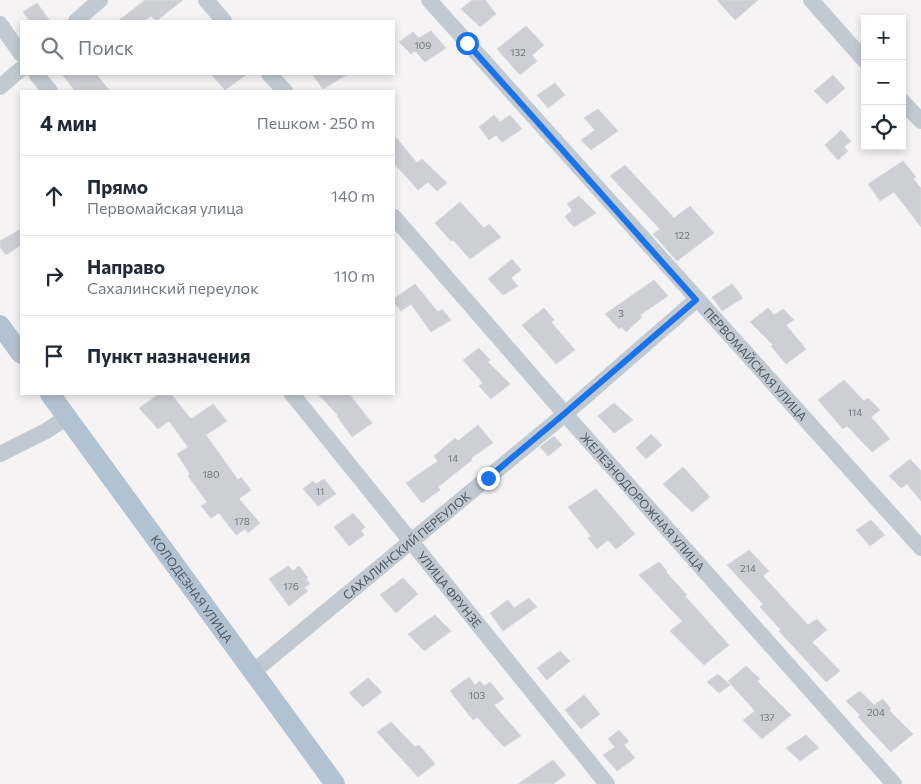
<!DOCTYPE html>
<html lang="ru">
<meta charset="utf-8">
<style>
:root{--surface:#fff;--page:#f6f6f7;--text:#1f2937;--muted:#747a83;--line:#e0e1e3}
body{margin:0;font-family:Commissioner,sans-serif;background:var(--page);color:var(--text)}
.controls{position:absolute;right:15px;top:15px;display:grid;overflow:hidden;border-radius:0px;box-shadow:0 2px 8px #0003}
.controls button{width:45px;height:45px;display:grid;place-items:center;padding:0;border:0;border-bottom:1px solid var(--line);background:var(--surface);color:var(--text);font:25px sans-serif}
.stop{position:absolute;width:15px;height:15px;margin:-11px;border:4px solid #1a73e8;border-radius:50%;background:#fff}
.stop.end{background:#1a73e8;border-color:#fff;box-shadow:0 1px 5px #0008}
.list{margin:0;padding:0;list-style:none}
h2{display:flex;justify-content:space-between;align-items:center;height:65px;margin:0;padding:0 20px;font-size:21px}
h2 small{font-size:16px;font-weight:400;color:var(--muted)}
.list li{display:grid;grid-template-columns:32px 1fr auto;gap:15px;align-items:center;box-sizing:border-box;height:80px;padding:0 20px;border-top:1px solid var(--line)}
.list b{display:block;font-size:19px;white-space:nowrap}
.list p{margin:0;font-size:16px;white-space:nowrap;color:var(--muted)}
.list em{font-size:16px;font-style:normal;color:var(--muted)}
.icon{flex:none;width:28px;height:28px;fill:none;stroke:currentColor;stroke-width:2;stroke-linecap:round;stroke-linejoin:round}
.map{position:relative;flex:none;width:921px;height:784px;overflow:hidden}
.search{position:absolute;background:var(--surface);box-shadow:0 2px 8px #0003;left:20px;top:20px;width:375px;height:55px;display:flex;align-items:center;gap:12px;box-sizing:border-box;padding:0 18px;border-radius:0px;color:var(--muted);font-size:19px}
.panel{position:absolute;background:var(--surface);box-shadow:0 2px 8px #0003;left:20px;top:90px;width:375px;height:305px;border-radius:0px}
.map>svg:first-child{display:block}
.building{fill:#cdcfd5;stroke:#d7d9de}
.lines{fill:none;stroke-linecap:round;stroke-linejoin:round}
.minor{stroke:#c1cad2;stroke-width:16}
.major{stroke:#b3c2d1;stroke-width:20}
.route{stroke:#1a73e8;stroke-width:6}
.labels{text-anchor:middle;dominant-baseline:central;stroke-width:4;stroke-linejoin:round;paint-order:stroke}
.number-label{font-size:10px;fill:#6b747e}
.street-label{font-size:12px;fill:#4a5661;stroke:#fff}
</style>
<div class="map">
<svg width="921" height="784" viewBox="0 0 921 784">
<rect width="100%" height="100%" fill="#f5f3f3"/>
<path class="building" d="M 145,0 L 183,0 L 156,21 L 151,16 L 144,21 L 118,21 Z
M 472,0 L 485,0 L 496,14 L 480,27 L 461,9 Z
M 717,0 L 758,0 L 735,20 Z
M 37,3 L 50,21 L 30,21 L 23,12 Z
M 526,26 L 544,45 L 532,55 L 537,61 L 520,75 L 497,49 Z
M 431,31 L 446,48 L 425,62 L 415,51 L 411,54 L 399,42 L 413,32 L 419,38 Z
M 62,74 L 96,74 L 110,91 L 75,91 Z
M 211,74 L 247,74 L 225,90 Z
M 312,74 L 348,74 L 323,89 Z
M 833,75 L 845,88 L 827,104 L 814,91 Z
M 555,83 L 565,95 L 548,108 L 537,95 Z
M 598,109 L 618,131 L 591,150 L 581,140 L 595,130 L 584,118 Z
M 494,115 L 500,122 L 510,115 L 522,129 L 502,142 L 496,135 L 489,140 L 479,127 Z
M 841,130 L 851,141 L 844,147 L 848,151 L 838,160 L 825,145 Z
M 394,135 L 417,163 L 422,159 L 447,183 L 437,191 L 428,182 L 418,190 L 394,163 Z
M 903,161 L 916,177 L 913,179 L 921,188 L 921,227 L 894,192 L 880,201 L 868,184 Z
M 625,165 L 674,218 L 690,206 L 714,233 L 677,261 L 653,234 L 660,229 L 610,176 Z
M 579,196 L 596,213 L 574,227 L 565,217 L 572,210 L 567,204 Z
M 460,202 L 484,228 L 489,224 L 501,237 L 470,259 L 453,240 L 451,241 L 435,223 Z
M 21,229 L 21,245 L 6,255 L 0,247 L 0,241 Z
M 512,259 L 521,270 L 511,278 L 518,286 L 503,295 L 488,279 Z
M 654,280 L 668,296 L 640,315 L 642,317 L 626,332 L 622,327 L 619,329 L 605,314 Z
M 415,284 L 438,312 L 442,309 L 451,320 L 431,332 L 411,304 L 401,311 L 394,302 L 394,299 Z
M 732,284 L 743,298 L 722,311 L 712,297 Z
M 544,308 L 554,320 L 551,322 L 575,350 L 556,364 L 522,325 Z
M 768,308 L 774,315 L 783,309 L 794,320 L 786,325 L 806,349 L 786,364 L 771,346 L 773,345 L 750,322 Z
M 479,348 L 490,360 L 488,362 L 510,384 L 491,399 L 479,386 L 483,383 L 463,360 Z
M 844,380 L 864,401 L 868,398 L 880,410 L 871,417 L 890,439 L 872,452 L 847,426 L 843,429 L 818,400 Z
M 159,394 L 171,394 L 191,419 L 213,404 L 227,421 L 206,435 L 238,480 L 241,477 L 251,490 L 239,499 L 260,523 L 248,533 L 245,529 L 236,535 L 219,513 L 211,518 L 201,506 L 207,502 L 188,476 L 190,474 L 177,454 L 188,447 L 169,421 L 158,429 L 139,408 Z
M 318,394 L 349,394 L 372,423 L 352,437 L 337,416 L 338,415 Z
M 614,403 L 633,420 L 614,433 L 598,416 Z
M 478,425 L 493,443 L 471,458 L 472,460 L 438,487 L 440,490 L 422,503 L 406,483 L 438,461 L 434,456 L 455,438 L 458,441 Z
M 651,434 L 662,445 L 646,459 L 636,448 Z
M 554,436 L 562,445 L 548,456 L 540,447 Z
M 910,459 L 921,471 L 921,501 L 907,484 L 901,488 L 889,476 Z
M 683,467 L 710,497 L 692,512 L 663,484 Z
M 324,479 L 336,494 L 318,506 L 303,489 L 313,481 L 316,484 Z
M 596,489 L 635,534 L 616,549 L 608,540 L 597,549 L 588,538 L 591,536 L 568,507 Z
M 353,513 L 365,527 L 361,531 L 364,535 L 349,546 L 334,527 Z
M 871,520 L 885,535 L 870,546 L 856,530 Z
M 749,550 L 769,571 L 763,576 L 808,625 L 817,619 L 827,630 L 812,642 L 840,671 L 826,682 L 779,631 L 781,630 L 760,607 L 763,604 L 727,565 Z
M 659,562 L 667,571 L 666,572 L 687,595 L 685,596 L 729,645 L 704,665 L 670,631 L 682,621 L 639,575 Z
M 288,566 L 293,571 L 299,566 L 308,578 L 306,579 L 310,584 L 304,588 L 308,591 L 289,606 L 269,579 Z
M 403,578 L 418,594 L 396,613 L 380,595 Z
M 529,598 L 537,607 L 503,631 L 490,613 L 508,600 L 514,608 Z
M 435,615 L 451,631 L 424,651 L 408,634 Z
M 560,651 L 570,661 L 547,680 L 537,668 Z
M 746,666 L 760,679 L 757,681 L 791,715 L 762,739 L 743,720 L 755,711 L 728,681 Z
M 718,674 L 730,685 L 719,693 L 707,682 Z
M 469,677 L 475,685 L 480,681 L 484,686 L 490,682 L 504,699 L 494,705 L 521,736 L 504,747 L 477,717 L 473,720 L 450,691 Z
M 368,678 L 382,692 L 363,707 L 349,693 Z
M 860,691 L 874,705 L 883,699 L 891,709 L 889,710 L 913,734 L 891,752 L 858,717 L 860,715 L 846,701 Z
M 584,695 L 600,714 L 581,729 L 565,710 Z
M 391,722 L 415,747 L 419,745 L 435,764 L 418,777 L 377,732 Z
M 619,730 L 629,741 L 624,745 L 635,758 L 617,771 L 603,755 L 615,747 L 608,739 Z
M 806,735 L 819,748 L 800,761 L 786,748 Z
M 553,760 L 566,775 L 553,784 L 518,784 Z"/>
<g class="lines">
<g class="minor">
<path d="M 206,0 L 224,21"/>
<path id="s1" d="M 429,0 L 921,548"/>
<path d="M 811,0 L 865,61"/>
<path d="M 76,21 L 100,0"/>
<path d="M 0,24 L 21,54"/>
<path d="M 36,74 L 50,91"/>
<path d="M 269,74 L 285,91"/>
<path d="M 0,87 L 21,69"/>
<path d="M 902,101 L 921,121"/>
<path id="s2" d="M 394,217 L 565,414 L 894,784"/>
<path id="s3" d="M 292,394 L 607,784"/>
<path d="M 0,454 L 46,431 L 67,417"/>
<path id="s4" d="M 253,672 L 565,414 L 696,300"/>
</g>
<g class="major">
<path d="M 0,325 L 21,354"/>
<path id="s5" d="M 50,394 L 335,784"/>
</g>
</g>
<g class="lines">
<path class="route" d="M 467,43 L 696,300 L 564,414 L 488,478"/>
</g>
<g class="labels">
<g class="number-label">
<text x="423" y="45">109</text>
<text x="518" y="52">132</text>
<text x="682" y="235">122</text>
<text x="621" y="313">3</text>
<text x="855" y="412">114</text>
<text x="453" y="458">14</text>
<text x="211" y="474">180</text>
<text x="320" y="491">11</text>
<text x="242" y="521">178</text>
<text x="748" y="568">214</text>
<text x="291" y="586">176</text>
<text x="477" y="695">103</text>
<text x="876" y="712">204</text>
<text x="767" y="717">137</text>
</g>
<g class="street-label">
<text stroke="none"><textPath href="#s1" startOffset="489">ПЕРВОМАЙСКАЯ УЛИЦА</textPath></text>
<text stroke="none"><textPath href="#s2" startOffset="378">ЖЕЛЕЗНОДОРОЖНАЯ УЛИЦА</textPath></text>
<text stroke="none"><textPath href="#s4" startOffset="199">САХАЛИНСКИЙ ПЕРЕУЛОК</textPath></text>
<text stroke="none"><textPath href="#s5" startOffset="241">КОЛОДЕЗНАЯ УЛИЦА</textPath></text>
<text stroke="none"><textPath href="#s3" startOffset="251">УЛИЦА ФРУНЗЕ</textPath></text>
</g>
</g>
</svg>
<div class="controls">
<button>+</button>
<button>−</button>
<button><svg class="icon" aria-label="locate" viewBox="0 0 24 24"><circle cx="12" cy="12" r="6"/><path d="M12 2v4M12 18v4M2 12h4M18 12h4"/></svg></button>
</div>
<div class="stop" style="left:467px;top:43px"></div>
<div class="stop end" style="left:488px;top:478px"></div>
<div class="search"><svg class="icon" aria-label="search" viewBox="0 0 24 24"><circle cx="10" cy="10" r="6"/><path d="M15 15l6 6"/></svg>Поиск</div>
<section class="panel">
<h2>4 мин<small>Пешком · 250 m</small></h2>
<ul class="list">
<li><svg class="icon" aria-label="ahead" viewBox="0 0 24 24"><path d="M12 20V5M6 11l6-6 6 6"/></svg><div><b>Прямо</b><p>Первомайская улица</p></div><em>140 m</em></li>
<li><svg class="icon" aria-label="right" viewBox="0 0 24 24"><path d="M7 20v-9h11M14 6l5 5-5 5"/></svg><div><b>Направо</b><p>Сахалинский переулок</p></div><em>110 m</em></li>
<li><svg class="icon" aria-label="arrive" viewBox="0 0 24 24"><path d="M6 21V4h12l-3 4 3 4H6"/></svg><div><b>Пункт назначения</b></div></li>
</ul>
</section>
</div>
